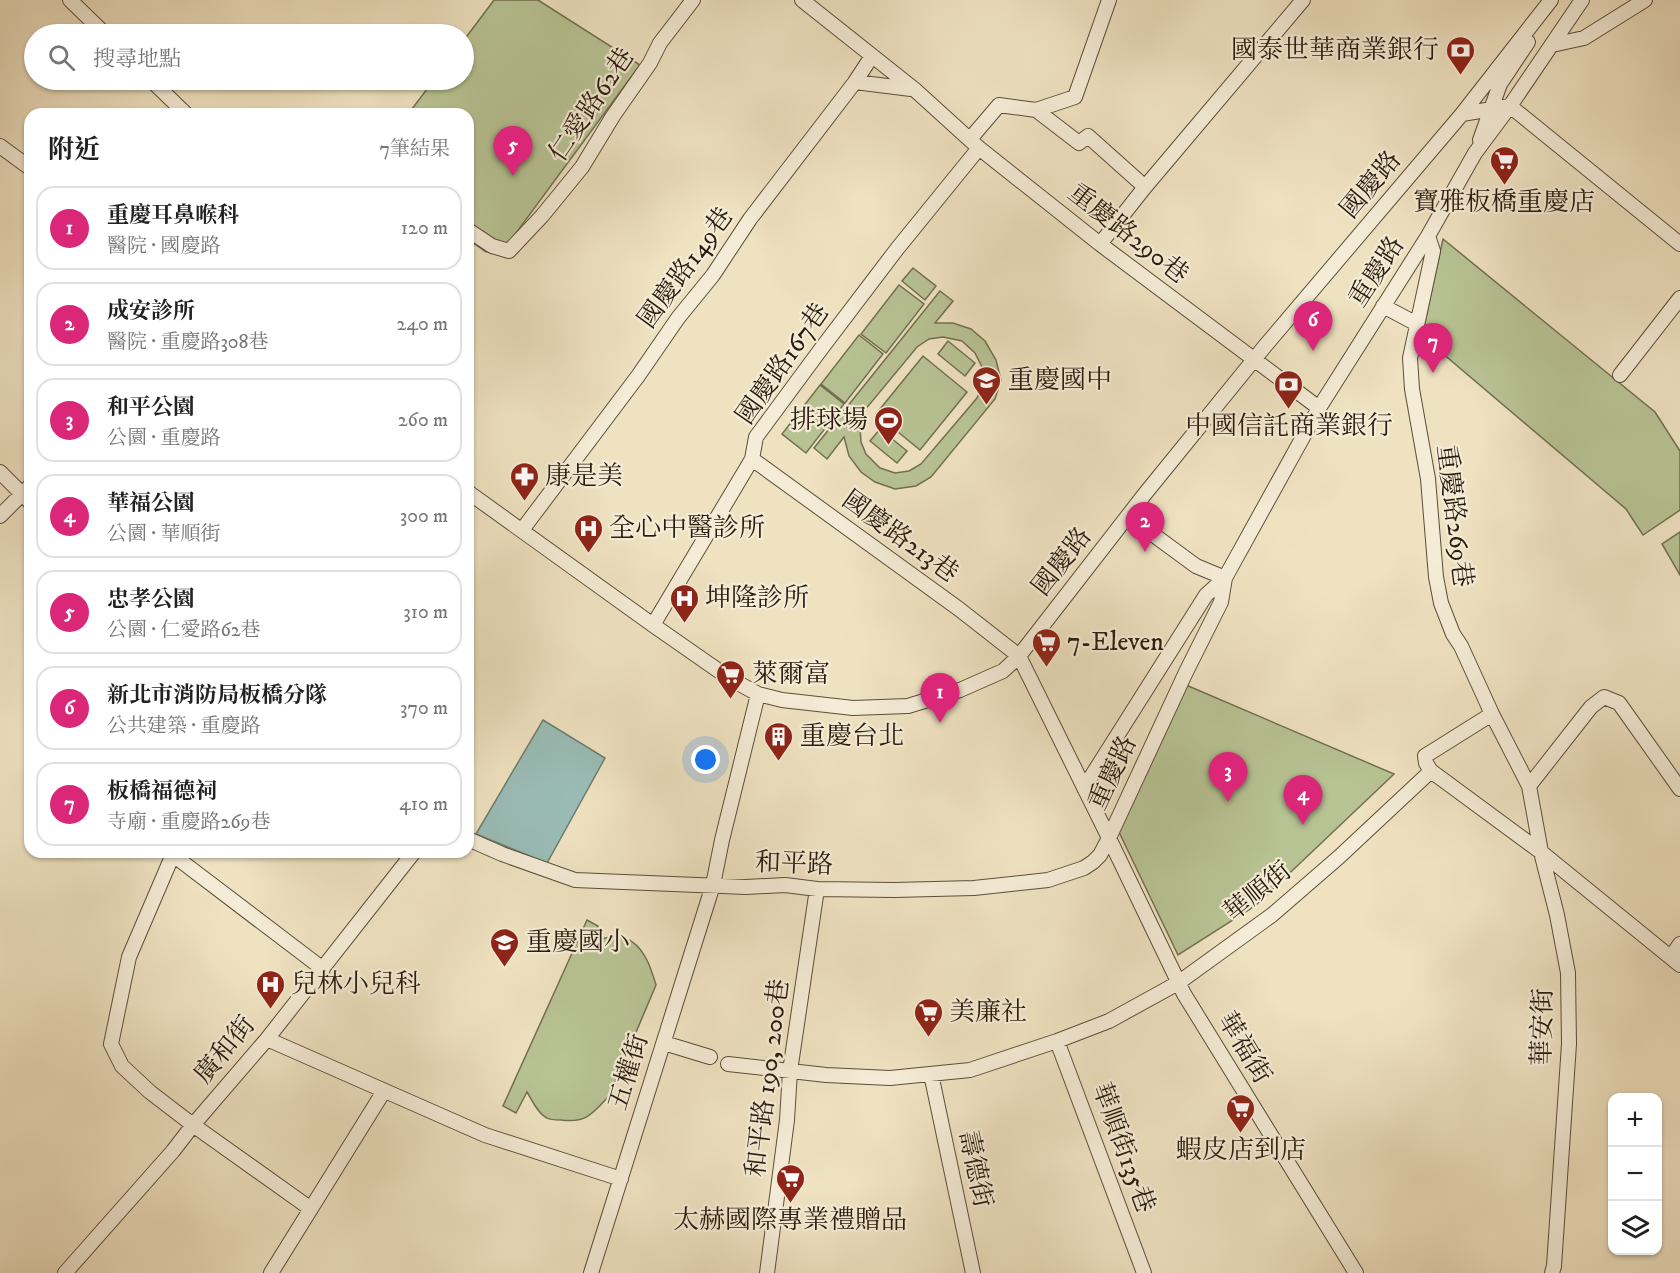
<!DOCTYPE html>
<html lang="zh-TW">
<meta charset="utf-8">
<style>
:root{--surface:#fff;--page:#f2f2f2;--text:#222;--muted:#767676;--line:#e0e0e0;--accent:#db2777}
body{margin:0;font-family:"IM FELL DW Pica","Noto Serif TC",serif;background:var(--page);color:var(--text)}
.controls{position:absolute;right:18px;bottom:18px;display:grid;overflow:hidden;border-radius:12px;box-shadow:0 2px 4px #0004}
.controls button{width:54px;height:54px;display:grid;place-items:center;padding:0;border:0;border-bottom:2px solid var(--line);background:var(--surface);color:var(--text);font:30px sans-serif}
.you{position:absolute;left:706px;top:760px;width:21px;height:21px;margin:-15px;border:4px solid #fff;border-radius:50%;background:#1a73e8;box-shadow:0 0 0 9px #1a73e833}
.badge{display:grid;place-items:center;width:39px;height:39px;border-radius:50%;background:var(--accent);color:#fff;font-size:20px;font-weight:700}
.pin{position:absolute;translate:-50% -50px;filter:drop-shadow(0 2px 3px #0008)}
.pin::after{content:'';position:absolute;top:32px;width:21px;height:18px;background:inherit;clip-path:polygon(0 0,100% 0,50% 100%)}
.list{margin:0;padding:0;list-style:none}
h2{display:flex;justify-content:space-between;align-items:center;height:78px;margin:0;padding:0 24px;font-size:26px}
h2 small{font-size:20px;font-weight:400;color:var(--muted)}
.list li{display:grid;grid-template-columns:39px 1fr auto;gap:18px;align-items:center;box-sizing:border-box;height:84px;margin:0 12px 12px;padding:0 12px;border:2px solid var(--line);border-radius:18px}
.list b{display:block;font-size:22px;white-space:nowrap}
.list p{margin:0;font-size:20px;white-space:nowrap;color:var(--muted)}
.list em{font-size:20px;font-style:normal;color:var(--muted)}
.icon{flex:none;width:33px;height:33px;fill:none;stroke:currentColor;stroke-width:2;stroke-linecap:round;stroke-linejoin:round}
.map{position:relative;flex:none;width:1680px;height:1273px;overflow:hidden}
.search{position:absolute;background:var(--surface);box-shadow:0 2px 4px #0004;left:24px;top:24px;width:450px;height:66px;display:flex;align-items:center;gap:15px;box-sizing:border-box;padding:0 21px;border-radius:33px;color:var(--muted);font-size:22px}
.panel{position:absolute;background:var(--surface);box-shadow:0 2px 4px #0004;left:24px;top:108px;width:450px;height:750px;border-radius:18px}
.map>svg:first-child{display:block}
.green{fill:#b8c394;stroke:#717050;stroke-width:1.5;fill-rule:evenodd}
.water{fill:#9abdb7;stroke:#6d7d73;stroke-width:1.5}
.lines{fill:none;stroke-linecap:round;stroke-linejoin:round}
.street-casing{stroke:#5b4e3a;stroke-width:16}
.street{stroke:#f5ecd7;stroke-width:14}
.labels{text-anchor:middle;dominant-baseline:central;stroke-width:4.5;stroke-linejoin:round;paint-order:stroke}
.poi-label{font-size:26px;fill:#2a1c0d;stroke:#f5ecd7;text-anchor:start}
.street-label{font-size:26px;fill:#2a1c0d;stroke:#f5ecd7}
</style>
<div class="map">
<svg width="1680" height="1273" viewBox="0 0 1680 1273">
<rect width="100%" height="100%" fill="#efe2c1"/>
<filter id="stains"><feTurbulence type="fractalNoise" baseFrequency=".00333" numOctaves="4"/><feColorMatrix values="0 0 0 0 .2 0 0 0 0 .09 0 0 0 0 .02 0 0 0 .5 -.17"/></filter>
<radialGradient id="worn" r=".72"><stop offset=".6" stop-color="#630" stop-opacity="0"/><stop offset="1" stop-color="#630" stop-opacity=".3"/></radialGradient>
<path class="green" d="M 494,0 L 538,0 L 640,65 L 507,245 L 486,252 L 468,239 L 468,114 L 408,114 L 434,80 L 464,80 L 464,40 Z
M 1443,239 L 1655,412 L 1680,451 L 1680,510 L 1643,535 L 1626,509 L 1422,336 Z
M 913,268 L 936,286 L 925,300 L 902,281 Z
M 899,285 L 924,304 L 886,353 L 861,334 Z
M 940,291 L 953,301 L 935,323 L 953,323 L 971,329 L 985,341 L 996,360 L 1001,380 L 995,399 L 931,477 L 916,486 L 895,489 L 875,482 L 861,472 L 849,456 L 844,437 L 827,459 L 814,448 ZM 943,337 L 962,341 L 975,353 L 984,371 L 983,385 L 977,398 L 921,464 L 909,471 L 895,473 L 880,468 L 866,454 L 861,442 L 860,426 L 864,411 L 917,347 L 929,339 Z
M 859,335 L 883,354 L 845,403 L 821,384 Z
M 948,341 L 975,363 L 965,376 L 938,354 Z
M 923,356 L 967,392 L 920,450 L 876,414 Z
M 820,385 L 844,404 L 806,453 L 782,434 Z
M 880,429 L 907,451 L 897,463 L 870,441 Z
M 1680,532 L 1680,575 L 1662,544 Z
M 1186,685 L 1394,774 L 1255,906 L 1178,955 L 1118,830 Z
M 587,920 L 598,926 L 592,941 C 602,939 615,934 625,938 C 644,945 651,968 656,985 L 609,1096 C 592,1114 587,1123 561,1120 C 557,1120 550,1120 547,1118 C 538,1114 532,1100 527,1092 L 516,1113 L 503,1106 Z"/>
<path class="water" d="M 543,720 L 605,758 L 547,863 L 476,834 Z"/>
<g class="lines">
<defs>
<path id="street" d="M 70,0 L 105,34
M 802,0 L 914,89 L 979,148 L 1100,244 L 1319,408
M 1552,45 L 1584,38 L 1645,0
M 151,80 L 186,114
M 855,82 L 872,56
M 1036,110 L 1075,97 L 1109,0
M 1462,114 L 1510,106 L 1680,244
M 970,139 L 999,105 L 1036,110 L 1079,143 L 1088,136 L 1145,187 L 1100,244
M 1480,140 L 1500,84 L 1528,42
M 0,146 L 30,168
M 1145,187 L 1303,0
M 468,230 L 492,246 L 509,251 L 542,216 L 582,167 L 613,116 L 650,63 L 660,43 L 693,0
M 1428,236 L 1433,251 L 1410,358 L 1412,389 L 1428,479 L 1436,577 L 1441,603 L 1453,634 L 1461,646 L 1492,714 L 1529,786 L 1541,852 L 1557,915 L 1568,973 L 1569,1044 L 1554,1266 L 1552,1273
M 1383,306 L 1417,324
M 1620,375 L 1680,298
M 752,459 L 959,609 L 1019,656 L 1109,838 L 1184,994 L 1356,1273
M 0,472 L 30,502
M 468,492 L 653,625 L 729,678 L 758,694 L 782,700 L 853,708 L 908,706 L 960,690 L 1003,671 L 1019,656 L 1144,495 L 1265,346 L 1462,114 L 1551,0
M 0,516 L 30,486
M 1128,516 L 1196,566 L 1225,578
M 522,530 L 638,376 L 678,318 L 713,275 L 750,219 L 855,82 L 911,89
M 653,625 L 752,459 L 756,437 L 821,349 L 897,249 L 979,148
M 1492,714 L 1425,756 L 1426,763 L 1431,771 L 1541,852 L 1680,965
M 1529,786 L 1591,707 L 1604,697 L 1619,703 L 1680,789
M 1084,788 L 1206,595 L 1225,578 L 1319,408 L 1428,236 L 1475,153 L 1510,106 L 1582,0
M 468,839 L 502,854 L 575,880 L 746,887 L 785,885 L 817,889 L 894,890 L 974,888 L 1048,880 L 1084,868 L 1093,862 L 1100,855 L 1109,838 L 1186,672 L 1221,602 L 1225,578
M 174,852 L 129,957 L 111,1044 L 122,1066 L 150,1092 L 193,1125 L 311,1209
M 173,855 L 323,969
M 1671,957 L 1680,944
M 267,1039 L 485,1135 L 621,1179
M 1057,1041 L 1144,1273
M 664,1043 L 710,1057
M 728,1064 L 826,1075 L 890,1078 L 970,1070 L 1057,1041 L 1109,1021 L 1178,983 L 1272,915 L 1339,857 L 1431,771
M 931,1074 L 973,1273
M 65,1273 L 173,1151 L 193,1125 L 267,1039 L 414,852
M 271,1273 L 384,1091
M 591,1273 L 713,885 L 722,840 L 758,694
M 767,1273 L 787,1120 L 790,1071 L 817,889"/>
</defs>
<use href="#street" class="street-casing"/>
<use href="#street" class="street"/>
</g>
<defs>
<symbol id="bank-pin" viewBox="-11 -11 22 30"><path d="M0 17L-7.5 6A9.5 9.5 0 1 1 7.5 6Z" fill="#8f2418" stroke="#f5ecd7"/><path d="M-6-4H6V4H-6ZM0-2.3a2.3 2.3 0 1 0 0 4.6a2.3 2.3 0 1 0 0-4.6Z" fill="#fff"/></symbol>
<symbol id="supermarket-pin" viewBox="-11 -11 22 30"><path d="M0 17L-7.5 6A9.5 9.5 0 1 1 7.5 6Z" fill="#8f2418" stroke="#f5ecd7"/><path d="M-6-5.5h2.5l.6 2H6L4.5 2H-2.5L-4.4-4H-6ZM-1.5 3.2a1.3 1.3 0 1 0 .1 0ZM3 3.2a1.3 1.3 0 1 0 .1 0Z" fill="#fff"/></symbol>
<symbol id="school-pin" viewBox="-11 -11 22 30"><path d="M0 17L-7.5 6A9.5 9.5 0 1 1 7.5 6Z" fill="#8f2418" stroke="#f5ecd7"/><path d="M0-5L7-2L0 1L-7-2ZM-4 1L0 2.5L4 1V4Q0 6-4 4Z" fill="#fff"/></symbol>
<symbol id="stadium-pin" viewBox="-11 -11 22 30"><path d="M0 17L-7.5 6A9.5 9.5 0 1 1 7.5 6Z" fill="#8f2418" stroke="#f5ecd7"/><path d="M0-5a6.5 5 0 1 0 0 10a6.5 5 0 1 0 0-10ZM-3.5-1.8h7v3.6h-7Z" fill="#fff"/></symbol>
<symbol id="pharmacy-pin" viewBox="-11 -11 22 30"><path d="M0 17L-7.5 6A9.5 9.5 0 1 1 7.5 6Z" fill="#8f2418" stroke="#f5ecd7"/><path d="M-2-6h4v4h4v4h-4v4h-4v-4h-4v-4h4Z" fill="#fff"/></symbol>
<symbol id="hospital-pin" viewBox="-11 -11 22 30"><path d="M0 17L-7.5 6A9.5 9.5 0 1 1 7.5 6Z" fill="#8f2418" stroke="#f5ecd7"/><path d="M-5-5h3v3.5h4V-5h3V5h-3V1.5h-4V5h-3Z" fill="#fff"/></symbol>
<symbol id="building-pin" viewBox="-11 -11 22 30"><path d="M0 17L-7.5 6A9.5 9.5 0 1 1 7.5 6Z" fill="#8f2418" stroke="#f5ecd7"/><path d="M-4-6H4V6H1V3H-1V6H-4ZM-2.5-4.3h1.7v1.8h-1.7ZM.8-4.3h1.7v1.8H.8ZM-2.5-1h1.7V.8h-1.7ZM.8-1h1.7V.8H.8Z" fill="#fff"/></symbol>
</defs>
<g fill-rule="evenodd">
<use href="#bank-pin" x="1444" y="34" width="33" height="45"/>
<use href="#supermarket-pin" x="1488" y="144" width="33" height="45"/>
<use href="#school-pin" x="970" y="364" width="33" height="45"/>
<use href="#bank-pin" x="1272" y="368" width="33" height="45"/>
<use href="#stadium-pin" x="872" y="404" width="33" height="45"/>
<use href="#pharmacy-pin" x="508" y="460" width="33" height="45"/>
<use href="#hospital-pin" x="572" y="512" width="33" height="45"/>
<use href="#hospital-pin" x="668" y="582" width="33" height="45"/>
<use href="#supermarket-pin" x="1030" y="626" width="33" height="45"/>
<use href="#supermarket-pin" x="714" y="658" width="33" height="45"/>
<use href="#building-pin" x="762" y="720" width="33" height="45"/>
<use href="#school-pin" x="488" y="926" width="33" height="45"/>
<use href="#hospital-pin" x="254" y="968" width="33" height="45"/>
<use href="#supermarket-pin" x="912" y="996" width="33" height="45"/>
<use href="#supermarket-pin" x="1224" y="1092" width="33" height="45"/>
<use href="#supermarket-pin" x="774" y="1162" width="33" height="45"/>
</g>
<g class="labels">
<g class="poi-label">
<text x="1439" y="50" text-anchor="end">國泰世華商業銀行</text>
<text x="1504" y="202" text-anchor="middle">寶雅板橋重慶店</text>
<text x="1008" y="380">重慶國中</text>
<text x="868" y="420" text-anchor="end">排球場</text>
<text x="1289" y="426" text-anchor="middle">中國信託商業銀行</text>
<text x="545" y="476">康是美</text>
<text x="609" y="528">全心中醫診所</text>
<text x="705" y="598">坤隆診所</text>
<text x="1067" y="642">7-Eleven</text>
<text x="752" y="674">萊爾富</text>
<text x="800" y="736">重慶台北</text>
<text x="526" y="942">重慶國小</text>
<text x="291" y="984">兒林小兒科</text>
<text x="949" y="1012">美廉社</text>
<text x="1241" y="1150" text-anchor="middle">蝦皮店到店</text>
<text x="790" y="1220" text-anchor="middle">太赫國際專業禮贈品</text>
</g>
<g class="street-label">
<text transform="translate(592 105) rotate(-56)">仁愛路62巷</text>
<text transform="translate(1371 185) rotate(-50)">國慶路</text>
<text transform="translate(1128 234) rotate(38)">重慶路290巷</text>
<text transform="translate(686 268) rotate(-54)">國慶路149巷</text>
<text transform="translate(1377 272) rotate(-57)">重慶路</text>
<text transform="translate(783 364) rotate(-55)">國慶路167巷</text>
<text transform="translate(1454 516) rotate(83)">重慶路269巷</text>
<text transform="translate(900 537) rotate(36)">國慶路213巷</text>
<text transform="translate(1062 562) rotate(-52)">國慶路</text>
<text transform="translate(1113 773) rotate(-65)">重慶路</text>
<text transform="translate(794 864) rotate(2)">和平路</text>
<text transform="translate(1258 892) rotate(-39)">華順街</text>
<text transform="translate(1543 1027) rotate(-89)">華安街</text>
<text transform="translate(1244 1048) rotate(59)">華福街</text>
<text transform="translate(225 1050) rotate(-50)">廣和街</text>
<text transform="translate(629 1072) rotate(-73)">五權街</text>
<text transform="translate(768 1078) rotate(-83)">和平路 190, 200巷</text>
<text transform="translate(1123 1148) rotate(70)">華順街135巷</text>
<text transform="translate(975 1169) rotate(78)">壽德街</text>
</g>
</g>
<rect width="100%" height="100%" filter="url(#stains)"/>
<rect width="100%" height="100%" fill="url(#worn)"/>
</svg>
<div class="controls">
<button>+</button>
<button>−</button>
<button><svg class="icon" aria-label="layers" viewBox="0 0 24 24"><path d="M12 4l9 5-9 5-9-5zM3 14l9 5 9-5"/></svg></button>
</div>
<div class="you"></div>
<div class="pin badge" style="left:940px;top:723px">1</div>
<div class="pin badge" style="left:1145px;top:552px">2</div>
<div class="pin badge" style="left:1228px;top:802px">3</div>
<div class="pin badge" style="left:1303px;top:825px">4</div>
<div class="pin badge" style="left:513px;top:176px">5</div>
<div class="pin badge" style="left:1313px;top:351px">6</div>
<div class="pin badge" style="left:1433px;top:373px">7</div>
<div class="search"><svg class="icon" aria-label="search" viewBox="0 0 24 24"><circle cx="10" cy="10" r="6"/><path d="M15 15l6 6"/></svg>搜尋地點</div>
<section class="panel">
<h2>附近<small>7筆結果</small></h2>
<ul class="list">
<li><span class="badge">1</span><div><b>重慶耳鼻喉科</b><p>醫院 · 國慶路</p></div><em>120 m</em></li>
<li><span class="badge">2</span><div><b>成安診所</b><p>醫院 · 重慶路308巷</p></div><em>240 m</em></li>
<li><span class="badge">3</span><div><b>和平公園</b><p>公園 · 重慶路</p></div><em>260 m</em></li>
<li><span class="badge">4</span><div><b>華福公園</b><p>公園 · 華順街</p></div><em>300 m</em></li>
<li><span class="badge">5</span><div><b>忠孝公園</b><p>公園 · 仁愛路62巷</p></div><em>310 m</em></li>
<li><span class="badge">6</span><div><b>新北市消防局板橋分隊</b><p>公共建築 · 重慶路</p></div><em>370 m</em></li>
<li><span class="badge">7</span><div><b>板橋福德祠</b><p>寺廟 · 重慶路269巷</p></div><em>410 m</em></li>
</ul>
</section>
</div>
